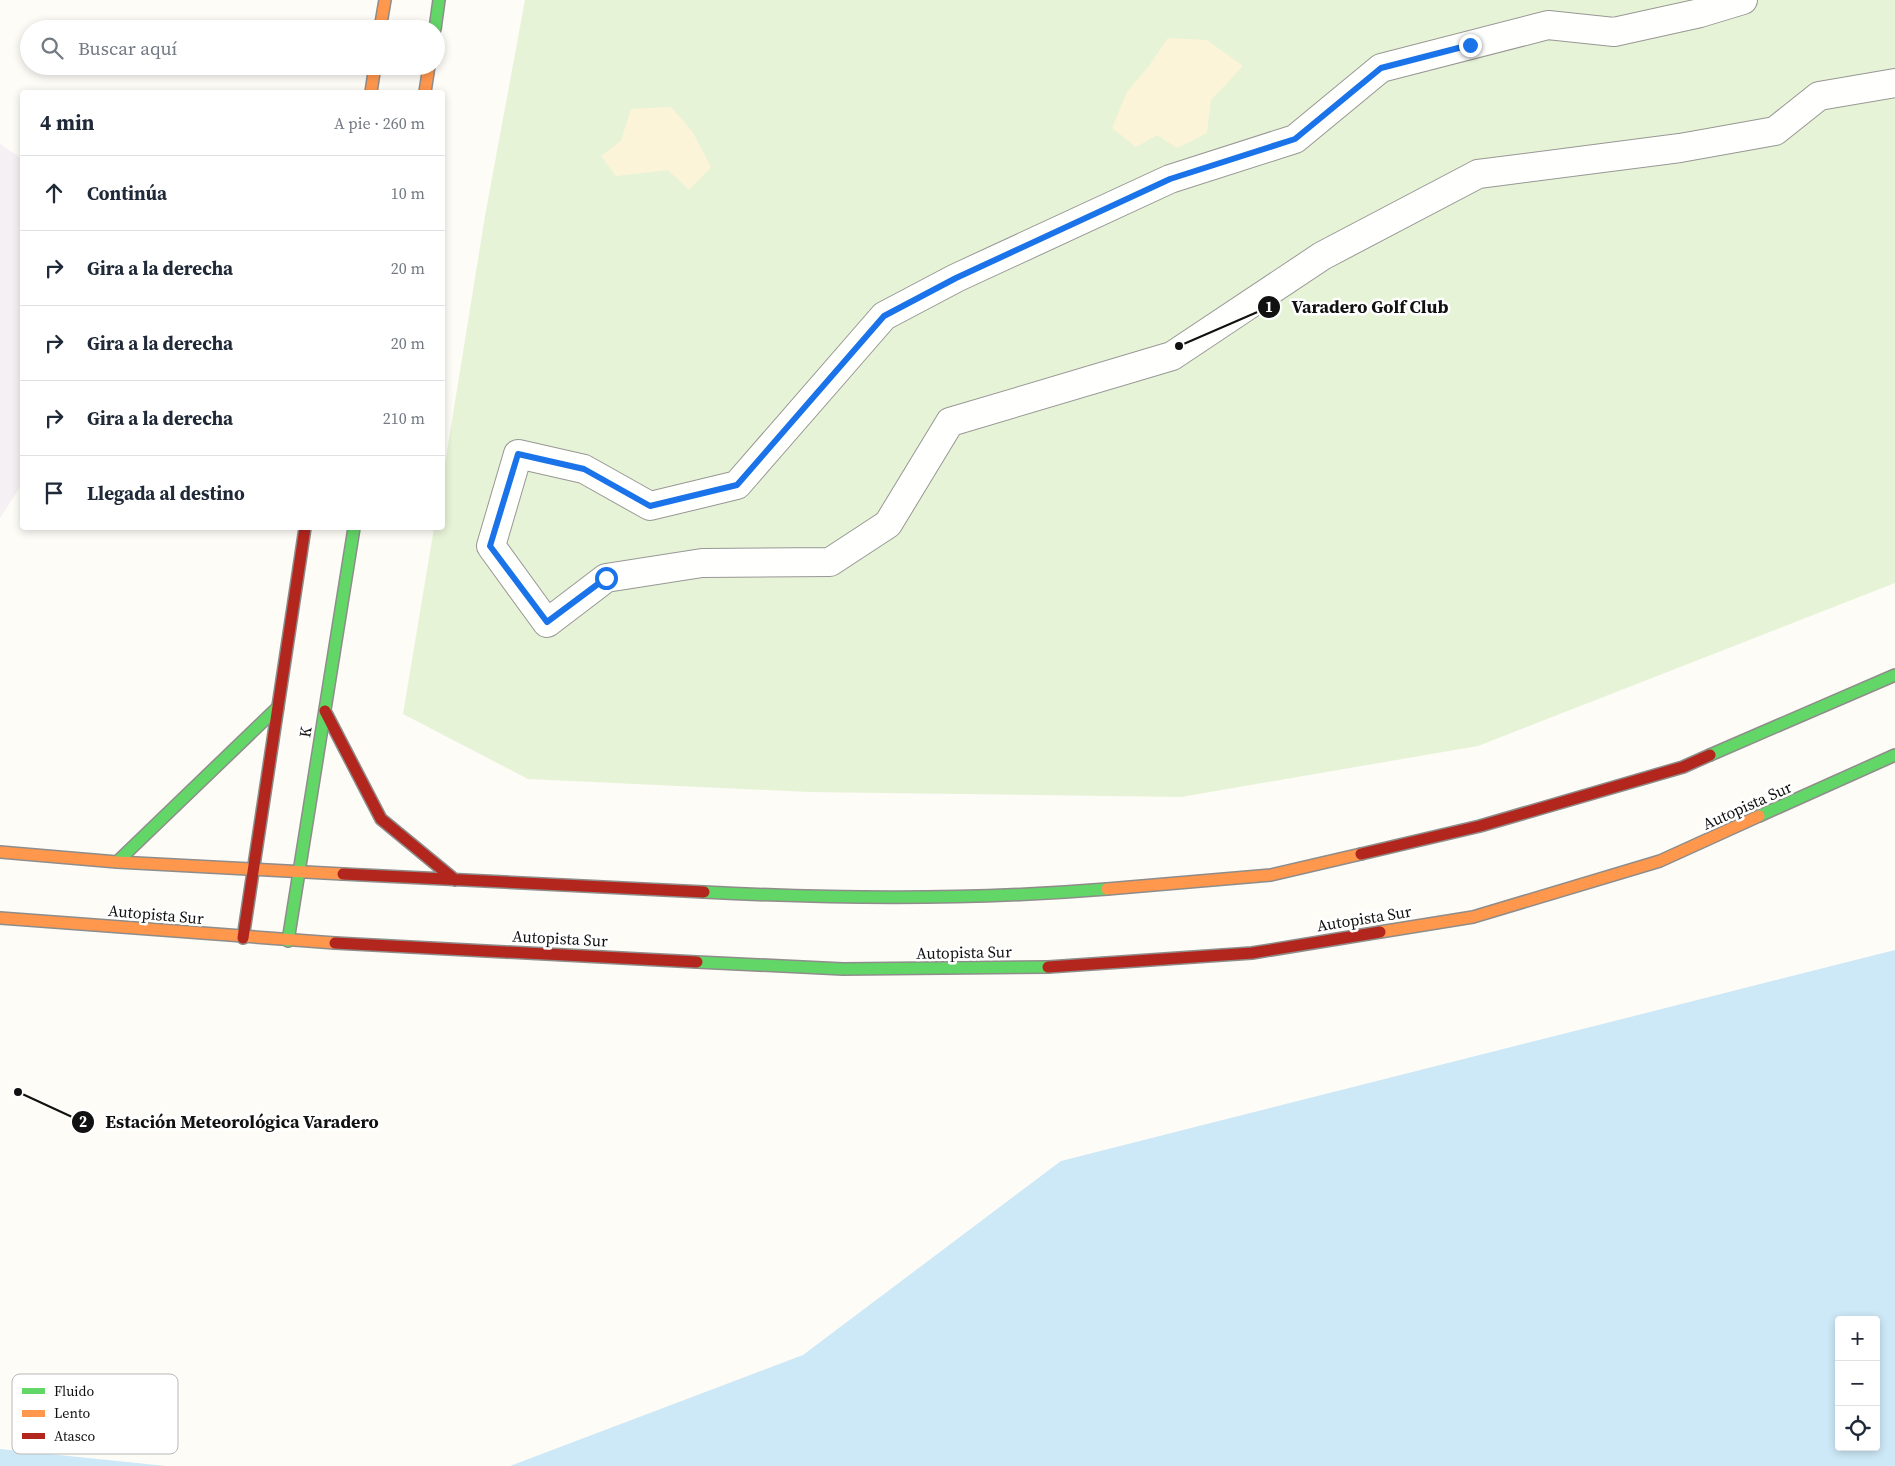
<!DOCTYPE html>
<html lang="es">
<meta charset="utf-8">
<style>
:root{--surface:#fff;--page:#f6f6f7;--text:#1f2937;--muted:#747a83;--line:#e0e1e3}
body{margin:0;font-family:"Source Serif 4",serif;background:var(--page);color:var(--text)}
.controls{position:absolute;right:15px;bottom:15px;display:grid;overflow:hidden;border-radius:5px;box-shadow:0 2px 8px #0003}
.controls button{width:45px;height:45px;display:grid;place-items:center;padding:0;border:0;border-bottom:1px solid var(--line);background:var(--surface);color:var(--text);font:25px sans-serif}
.stop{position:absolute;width:15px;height:15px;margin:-11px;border:4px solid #1a73e8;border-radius:50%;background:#fff}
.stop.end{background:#1a73e8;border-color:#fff;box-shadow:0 1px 5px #0008}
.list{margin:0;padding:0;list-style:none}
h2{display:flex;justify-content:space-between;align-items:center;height:65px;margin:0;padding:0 20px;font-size:21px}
h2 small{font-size:16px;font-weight:400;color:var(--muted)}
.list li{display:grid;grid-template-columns:32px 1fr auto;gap:15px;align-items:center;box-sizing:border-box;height:75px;padding:0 20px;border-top:1px solid var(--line)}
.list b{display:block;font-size:19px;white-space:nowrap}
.list em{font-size:16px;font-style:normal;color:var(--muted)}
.icon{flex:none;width:28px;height:28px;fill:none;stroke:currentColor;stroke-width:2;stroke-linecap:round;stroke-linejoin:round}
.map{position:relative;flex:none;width:1895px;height:1466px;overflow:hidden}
.search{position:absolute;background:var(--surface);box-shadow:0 2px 8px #0003;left:20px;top:20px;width:425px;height:55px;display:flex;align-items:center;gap:12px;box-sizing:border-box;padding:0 18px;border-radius:28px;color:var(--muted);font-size:19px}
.panel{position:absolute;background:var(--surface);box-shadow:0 2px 8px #0003;left:20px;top:90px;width:425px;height:440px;border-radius:5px}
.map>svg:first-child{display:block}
.industrial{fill:#f5f0f3}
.green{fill:#e7f3d7}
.sand{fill:#fcf4d9}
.water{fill:#cde8f7;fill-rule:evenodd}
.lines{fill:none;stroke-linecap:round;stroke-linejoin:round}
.street-casing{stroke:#979795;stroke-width:30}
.fast-casing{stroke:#8e8d8b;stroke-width:14}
.slow-casing{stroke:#8e8d8b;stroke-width:14}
.jam-casing{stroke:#8e8d8b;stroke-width:14}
.street{stroke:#fffffe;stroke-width:28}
.fast{stroke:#63d668;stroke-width:11}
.slow{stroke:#ff974d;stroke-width:11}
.jam{stroke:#b3261e;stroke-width:11}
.route{stroke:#1a73e8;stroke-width:6}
.labels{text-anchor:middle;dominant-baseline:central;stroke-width:5;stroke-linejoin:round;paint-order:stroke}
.street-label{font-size:16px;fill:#111;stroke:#fff}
.key{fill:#fff;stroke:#b8b8b8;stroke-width:1}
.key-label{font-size:14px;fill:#111}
.leader{fill:none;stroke:#111;stroke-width:2}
.callout-dot{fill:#111;stroke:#fff;stroke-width:2}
.mark-label{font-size:15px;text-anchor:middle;font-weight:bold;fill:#fff}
.callout-label{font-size:18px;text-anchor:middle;font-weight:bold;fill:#111;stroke:#fff;stroke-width:5;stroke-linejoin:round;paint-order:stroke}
</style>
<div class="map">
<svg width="1895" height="1466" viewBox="0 0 1895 1466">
<rect width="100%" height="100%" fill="#fdfcf7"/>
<path class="industrial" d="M 0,144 L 22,159 L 22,484 L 0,518 Z"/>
<path class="green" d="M 525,0 L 1895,0 L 1895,583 L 1478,746 L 1181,797 L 808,792 L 528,779 L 403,714 L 434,528 L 442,528 L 443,476 L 485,216 Z"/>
<path class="sand" d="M 1168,38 L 1207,40 L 1243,66 L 1211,100 L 1207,133 L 1177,148 L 1157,135 L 1136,147 L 1112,128 L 1127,92 L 1149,66 Z
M 671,107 L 692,131 L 711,167 L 689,190 L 668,170 L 616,176 L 601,156 L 621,141 L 631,109 Z"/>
<path class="water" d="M 1895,950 L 1895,1466 L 510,1466 L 803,1355 L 1061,1161 ZM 1839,1320 L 1876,1320 L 1876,1447 L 1839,1447 Z
M 0,1449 L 166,1466 L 0,1466 Z"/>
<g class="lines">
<defs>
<path id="street" d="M 1743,0 L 1700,13 L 1614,32 L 1548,25 L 1381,68 L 1295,139 L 1170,179 L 956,278 L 884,316 L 737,485 L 650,506 L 584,469 L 518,454 L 491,546 L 547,623 L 606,578 L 702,563 L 830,562 L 888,524 L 950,422 L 1172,356 L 1322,256 L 1478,174 L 1680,148 L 1775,131 L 1819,96 L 1895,83"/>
<path id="fast" d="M 435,29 L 439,0
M 1710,755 L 1895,675
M 1759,816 L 1895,755
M 117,862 L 278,707
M 704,892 C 838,899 973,900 1107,889
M 288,941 L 354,528
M 697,962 L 843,969 L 1048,967"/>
<path id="slow" d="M 380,29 L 385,0
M 371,92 L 375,66
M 425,92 L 429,66
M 0,852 L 117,862 L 343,874
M 1107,889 L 1271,875 L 1361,854
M 0,918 L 335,943
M 1380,932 L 1473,917 L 1660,861 L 1759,816"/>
<path id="jam" d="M 325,711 L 381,819 L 455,880
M 1361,854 L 1480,826 L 1683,767 L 1710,755
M 343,874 L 704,892
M 243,938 L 305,528
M 335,943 L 697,962
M 1048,967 L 1252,953 L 1380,932"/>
</defs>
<use href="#street" class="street-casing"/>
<use href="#fast" class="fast-casing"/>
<use href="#slow" class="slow-casing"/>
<use href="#jam" class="jam-casing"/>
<use href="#street" class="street"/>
<use href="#fast" class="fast"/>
<use href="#slow" class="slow"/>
<use href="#jam" class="jam"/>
</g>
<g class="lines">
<path class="route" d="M 606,578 L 547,622 L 490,546 L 518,454 L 584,469 L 650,506 L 737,485 L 884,316 L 956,278 L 1170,179 L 1295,139 L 1381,68 L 1470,45"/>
</g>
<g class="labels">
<g class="street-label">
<text transform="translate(305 732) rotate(-81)">K</text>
<text transform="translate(1747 805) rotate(-24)">Autopista Sur</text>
<text transform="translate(156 914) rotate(5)">Autopista Sur</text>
<text transform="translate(1364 918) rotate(-9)">Autopista Sur</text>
<text transform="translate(560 938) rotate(3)">Autopista Sur</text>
<text transform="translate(964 952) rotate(-1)">Autopista Sur</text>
</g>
</g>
<rect x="12" y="1374" width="166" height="80" rx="8" class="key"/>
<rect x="22" y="1388" width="23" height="6" fill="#63d668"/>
<rect x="22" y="1410" width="23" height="7" fill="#ff974d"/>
<rect x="22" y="1433" width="23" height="6" fill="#b3261e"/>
<g class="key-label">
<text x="54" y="1396">Fluido</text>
<text x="54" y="1418">Lento</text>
<text x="54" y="1441">Atasco</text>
</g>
<path class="leader" d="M1179 346L1269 307M18 1092L83 1122"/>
<g class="callout-dot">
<circle cx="1179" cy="346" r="5"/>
<circle cx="18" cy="1092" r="5"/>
<circle cx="1269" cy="307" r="12"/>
<circle cx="83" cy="1122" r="12"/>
</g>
<g class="mark-label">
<text x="1269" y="312">1</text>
<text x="83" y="1127">2</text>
</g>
<g class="callout-label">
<text x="1370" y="313">Varadero Golf Club</text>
<text x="242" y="1128">Estación Meteorológica Varadero</text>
</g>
</svg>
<div class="controls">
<button>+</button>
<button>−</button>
<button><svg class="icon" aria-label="locate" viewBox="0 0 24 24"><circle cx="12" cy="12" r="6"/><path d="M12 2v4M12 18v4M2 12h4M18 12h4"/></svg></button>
</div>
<div class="stop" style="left:606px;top:578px"></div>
<div class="stop end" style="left:1470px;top:45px"></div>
<div class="search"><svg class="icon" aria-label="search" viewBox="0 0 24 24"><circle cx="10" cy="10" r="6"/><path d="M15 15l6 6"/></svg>Buscar aquí</div>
<section class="panel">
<h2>4 min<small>A pie · 260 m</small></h2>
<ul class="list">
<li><svg class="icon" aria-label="ahead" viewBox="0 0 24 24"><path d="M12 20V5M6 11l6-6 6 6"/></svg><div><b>Continúa</b></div><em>10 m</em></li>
<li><svg class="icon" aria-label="right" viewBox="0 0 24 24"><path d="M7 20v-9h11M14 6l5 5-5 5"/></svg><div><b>Gira a la derecha</b></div><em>20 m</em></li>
<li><svg class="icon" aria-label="right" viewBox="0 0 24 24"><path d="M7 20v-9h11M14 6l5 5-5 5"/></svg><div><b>Gira a la derecha</b></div><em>20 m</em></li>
<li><svg class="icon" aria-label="right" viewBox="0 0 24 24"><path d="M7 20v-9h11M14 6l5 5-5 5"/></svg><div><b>Gira a la derecha</b></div><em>210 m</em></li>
<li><svg class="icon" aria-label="arrive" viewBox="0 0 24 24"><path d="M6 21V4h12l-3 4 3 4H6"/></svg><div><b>Llegada al destino</b></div></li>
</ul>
</section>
</div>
